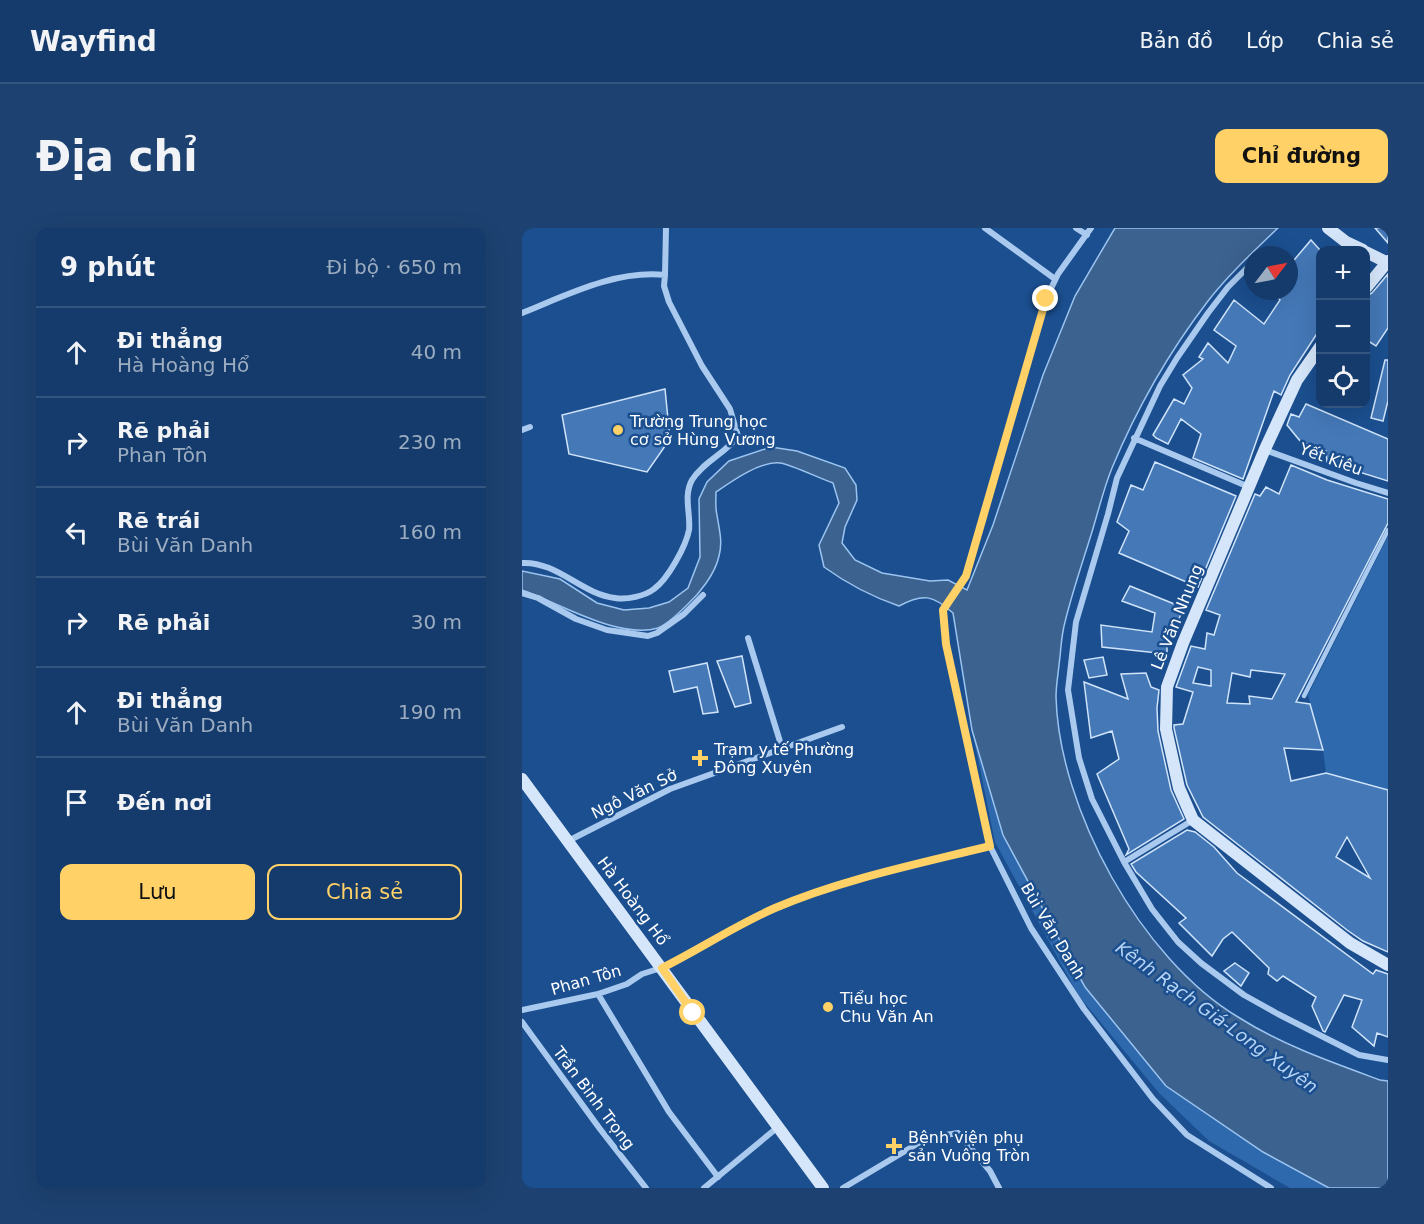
<!DOCTYPE html>
<html lang="vi">
<meta charset="utf-8">
<style>
:root{--surface:#143b6b;--page:#1d4271;--text:#f1f3f6;--muted:#9dadc1;--line:#33557e;--accent:#ffd166}
body{margin:0;font-family:"DejaVu Sans",sans-serif;background:var(--page);color:var(--text)}
.controls{position:absolute;right:18px;top:18px;display:grid;overflow:hidden;border-radius:12px;box-shadow:0 6px 24px #0002}
.controls button{width:54px;height:54px;display:grid;place-items:center;padding:0;border:0;border-bottom:2px solid var(--line);background:var(--surface);color:var(--text);font:30px sans-serif}
.compass{position:absolute;left:722px;top:18px;width:54px;height:54px;border-radius:50%;background:var(--surface);box-shadow:0 6px 24px #0002;rotate:58deg}
.stop{position:absolute;width:18px;height:18px;margin:-14px;border:4px solid #ffd166;border-radius:50%;background:#fff}
.stop.end{background:#ffd166;border-color:#fff;box-shadow:0 2px 6px #0008}
.list{margin:0;padding:0;list-style:none}
h2{display:flex;justify-content:space-between;align-items:center;height:78px;margin:0;padding:0 24px;font-size:26px}
h2 small{font-size:20px;font-weight:400;color:var(--muted)}
.list li{display:grid;grid-template-columns:39px 1fr auto;gap:18px;align-items:center;box-sizing:border-box;height:90px;padding:0 24px;border-top:2px solid var(--line)}
.list b{display:block;font-size:22px;white-space:nowrap}
.list p{margin:0;font-size:20px;white-space:nowrap;color:var(--muted)}
.list em{font-size:20px;font-style:normal;color:var(--muted)}
.actions{display:flex;gap:12px;padding:18px 24px}
.actions a{flex:1;padding:14px 0;border:2px solid var(--accent);border-radius:12px;text-align:center;font-size:21px;color:var(--accent)}
.actions .main{background:var(--accent);color:#111}
.icon{flex:none;width:33px;height:33px;fill:none;stroke:currentColor;stroke-width:2;stroke-linecap:round;stroke-linejoin:round}
.map{position:relative;flex:none;width:866px;height:960px;overflow:hidden;border-radius:12px}
header{display:flex;align-items:center;gap:36px;box-sizing:border-box;height:84px;padding:0 30px;background:var(--surface);border-bottom:2px solid var(--line)}
header strong{font-size:28px}
nav{display:flex;gap:33px;margin-inline-start:auto;font-size:21px}
.intro{display:flex;align-items:center;justify-content:space-between;box-sizing:border-box;height:144px;padding:0 36px}
h1{margin:0;font-size:42px}
.button{padding:15px 27px;border-radius:12px;background:var(--accent);color:#111;font-size:21px;font-weight:700}
main{display:flex;gap:36px;padding:0 36px}
aside{flex:1;background:var(--surface);border-radius:12px;box-shadow:0 6px 24px #0002}
.map>svg:first-child{display:block}
.green{fill:#2e69ad}
.water{fill:#3c6290;stroke:#9cc4f0;stroke-width:1.5}
.building{fill:#4478b7;stroke:#cfe3fa;stroke-width:1.5;fill-rule:evenodd}
.lines{fill:none;stroke-linecap:round;stroke-linejoin:round}
.lane{stroke:#a9c9ee;stroke-width:4.5}
.street{stroke:#a9c9ee;stroke-width:6}
.secondary{stroke:#d6e6fa;stroke-width:12}
.route{stroke:#ffd166;stroke-width:8}
.poi-dot{fill:#ffd166;stroke:#1b4f8f;stroke-width:2}
.labels{text-anchor:middle;dominant-baseline:central;stroke-width:5;stroke-linejoin:round;paint-order:stroke}
.poi-label{font-size:16px;fill:#fff;stroke:#1b4f8f;text-anchor:start}
.street-label{font-size:16px;fill:#fff;stroke:#1b4f8f}
.water-label{font-size:18px;font-style:italic;fill:#b5d3f5;stroke:#1b4f8f}
</style>
<header>
<strong>Wayfind</strong>
<nav><a>Bản đồ</a><a>Lớp</a><a>Chia sẻ</a></nav>
</header>
<div class="intro"><h1>Địa chỉ</h1><a class="button">Chỉ đường</a></div>
<main>
<aside>
<h2>9 phút<small>Đi bộ · 650 m</small></h2>
<ul class="list">
<li><svg class="icon" aria-label="ahead" viewBox="0 0 24 24"><path d="M12 20V5M6 11l6-6 6 6"/></svg><div><b>Đi thẳng</b><p>Hà Hoàng Hổ</p></div><em>40 m</em></li>
<li><svg class="icon" aria-label="right" viewBox="0 0 24 24"><path d="M7 20v-9h11M14 6l5 5-5 5"/></svg><div><b>Rẽ phải</b><p>Phan Tôn</p></div><em>230 m</em></li>
<li><svg class="icon" aria-label="left" viewBox="0 0 24 24"><path d="M17 20v-9H6M10 6l-5 5 5 5"/></svg><div><b>Rẽ trái</b><p>Bùi Văn Danh</p></div><em>160 m</em></li>
<li><svg class="icon" aria-label="right" viewBox="0 0 24 24"><path d="M7 20v-9h11M14 6l5 5-5 5"/></svg><div><b>Rẽ phải</b></div><em>30 m</em></li>
<li><svg class="icon" aria-label="ahead" viewBox="0 0 24 24"><path d="M12 20V5M6 11l6-6 6 6"/></svg><div><b>Đi thẳng</b><p>Bùi Văn Danh</p></div><em>190 m</em></li>
<li><svg class="icon" aria-label="arrive" viewBox="0 0 24 24"><path d="M6 21V4h12l-3 4 3 4H6"/></svg><div><b>Đến nơi</b></div></li>
</ul>
<div class="actions"><a class="main">Lưu</a><a>Chia sẻ</a></div>
</aside>
<div class="map">
<svg width="866" height="960" viewBox="0 0 866 960">
<rect width="100%" height="100%" fill="#1b4f8f"/>
<path class="green" d="M 866,308 L 866,562 L 804,545 L 801,522 L 786,467 Z
M 450,502 L 481,607 L 644,858 L 741,924 L 807,960 L 768,960 L 687,913 L 637,865 L 556,767 L 473,614 Z"/>
<path class="water" d="M 593,0 L 756,0 C 732,23 706,47 686,73 C 647,124 614,182 590,240 C 581,262 576,285 569,307 C 560,336 550,365 543,394 C 539,408 539,423 537,437 C 536,447 534,458 534,469 C 537,581 619,731 716,789 C 760,817 809,834 858,852 L 866,853 L 866,960 L 807,960 L 741,924 L 644,858 L 563,759 L 481,607 L 450,502 L 431,385 C 411,367 401,365 377,378 C 351,369 324,355 302,339 L 297,317 L 317,275 L 311,255 C 299,251 268,236 258,235 C 238,233 210,253 194,264 C 194,271 193,279 195,287 C 197,301 201,313 197,328 C 193,346 178,365 165,377 C 157,385 146,396 136,400 C 97,412 37,375 0,362 L 0,343 L 38,351 L 75,375 L 102,382 L 127,380 L 147,374 L 166,360 L 178,329 L 177,271 L 185,254 L 207,233 L 249,219 L 275,223 L 323,240 L 334,257 L 335,272 L 323,299 L 320,315 L 333,332 L 360,345 L 408,353 L 426,352 L 445,362 L 471,297 L 521,147 L 553,68 Z"/>
<path class="building" d="M 853,0 L 866,0 L 866,15 Z
M 789,12 L 798,22 L 798,101 L 768,147 L 759,167 L 752,163 L 721,251 L 671,230 L 679,206 L 659,191 L 646,216 L 634,210 L 631,207 L 652,171 L 662,176 L 670,160 L 661,147 L 681,131 L 677,129 L 686,115 L 706,135 L 714,118 L 692,102 L 712,72 L 742,96 L 758,72 L 751,63 L 767,63 L 767,38 Z
M 866,46 L 866,100 L 854,118 L 843,111 L 843,69 L 850,65 Z
M 863,132 L 866,132 L 866,173 L 861,193 L 849,190 Z
M 143,161 L 148,211 L 125,244 L 47,226 L 40,187 Z
M 784,176 L 866,211 L 866,253 L 805,234 L 804,223 L 779,214 L 765,197 L 769,186 L 777,189 Z
M 633,234 L 714,268 L 676,359 L 597,325 L 607,303 L 595,294 L 609,257 L 621,262 Z
M 769,237 L 805,252 L 866,271 L 866,295 L 774,474 L 788,476 L 801,522 L 762,520 L 769,553 L 804,545 L 866,562 L 866,724 L 841,713 L 825,702 L 681,589 L 665,557 L 652,500 L 652,497 L 661,496 L 671,464 L 654,459 L 669,418 L 683,421 L 685,405 L 692,407 L 698,387 L 684,382 L 733,266 L 738,268 L 744,259 L 757,266 ZM 676,439 L 689,442 L 689,458 L 671,455 ZM 729,442 L 763,446 L 750,471 L 727,468 L 728,476 L 705,475 L 710,445 L 728,449 ZM 825,609 L 848,650 L 814,629 Z
M 608,358 L 662,380 L 652,401 L 653,408 L 645,406 L 645,426 L 580,419 L 579,397 L 630,404 L 633,385 L 600,373 Z
M 220,428 L 229,475 L 213,479 L 195,433 Z
M 581,429 L 585,447 L 567,450 L 562,432 Z
M 185,435 L 196,484 L 181,486 L 175,459 L 152,464 L 147,443 Z
M 624,445 L 629,459 L 637,462 L 635,480 L 636,503 L 649,562 L 662,591 L 604,627 L 607,621 L 575,546 L 597,531 L 590,503 L 569,510 L 562,454 L 606,471 L 599,446 Z
M 665,602 L 673,604 L 692,619 L 715,645 L 851,746 L 854,742 L 866,746 L 866,809 L 855,805 L 852,818 L 830,799 L 840,772 L 822,767 L 803,804 L 801,803 L 790,778 L 794,769 L 761,748 L 755,753 L 746,746 L 747,740 L 710,704 L 701,711 L 690,728 L 657,695 L 664,690 L 614,644 L 609,636 Z
M 713,735 L 727,745 L 719,758 L 702,743 Z"/>
<g class="lines">
<path class="lane" d="M 782,468 L 866,302
M 141,739 C 179,720 215,697 254,680 C 322,651 397,636 468,618"/>
<path class="street" d="M 463,0 L 533,51
M 554,0 L 565,7
M 569,0 L 536,46 L 524,71 L 444,348 L 421,382 L 424,416 L 468,618 L 509,700 L 562,781 L 631,871 L 665,907 L 749,960
M 731,34 L 706,59 L 686,85 L 655,130 L 638,158 L 595,250 L 586,286 L 554,394 L 546,462 L 552,499 L 557,530 L 570,571 L 602,634 L 630,681 L 656,714 L 679,735 L 722,767 L 756,786 L 837,827 L 866,832
M 0,85 C 45,67 93,42 143,47 L 144,0
M 0,202 L 8,199
M 612,210 L 727,259
M 743,222 L 834,255 L 866,265
M 0,335 C 35,333 59,366 93,370 C 105,372 123,368 132,361 C 146,351 164,318 167,302 C 169,287 161,268 170,252 C 182,233 203,226 216,208 L 208,181 L 180,138 L 147,74 L 142,58 L 143,47
M 0,365 L 16,370 L 54,391 L 85,402 L 126,408 L 135,405 L 162,386 L 181,367
M 226,410 L 260,520
M 46,613 L 148,561 L 320,499
M 602,634 L 671,592
M 76,766 L 147,884 L 196,949
M 0,782 L 76,766 L 105,756 L 120,746 L 139,740
M 0,794 L 78,901 L 124,960
M 182,960 L 256,899
M 321,960 L 405,910 L 436,905 L 468,943 L 477,960"/>
<path class="secondary" d="M 806,0 L 824,14 L 841,22
M 844,24 L 866,35
M 844,60 L 866,33
M 798,119 L 775,152 L 743,221 L 661,415 L 645,459 L 644,501 L 657,560 L 671,592 L 828,715 L 866,737
M 0,551 L 301,960"/>
</g>
<g class="lines">
<path class="route" d="M 171,785 L 140,740 C 178,721 214,697 253,680 C 321,651 396,636 468,618 L 424,416 L 421,382 L 444,348 L 524,71"/>
</g>
<g class="poi-dot">
<circle cx="96" cy="202" r="6"/>
<path d="M175 521h6v6h6v6h-6v6h-6v-6h-6v-6h6z"/>
<circle cx="306" cy="779" r="6"/>
<path d="M369 909h6v6h6v6h-6v6h-6v-6h-6v-6h6z"/>
</g>
<g class="labels">
<g class="poi-label">
<text x="108" y="193">Trường Trung học<tspan x="108" dy="18">cơ sở Hùng Vương</tspan></text>
<text x="192" y="521">Trạm y tế Phường<tspan x="192" dy="18">Đông Xuyên</tspan></text>
<text x="318" y="770">Tiểu học<tspan x="318" dy="18">Chu Văn An</tspan></text>
<text x="386" y="909">Bệnh viện phụ<tspan x="386" dy="18">sản Vuông Tròn</tspan></text>
</g>
<g class="street-label">
<text transform="translate(809 231) rotate(20)">Yết Kiêu</text>
<text transform="translate(655 389) rotate(-68)">Lê Văn Nhung</text>
<text transform="translate(112 566) rotate(-26)">Ngô Văn Sở</text>
<text transform="translate(111 673) rotate(53)">Hà Hoàng Hổ</text>
<text transform="translate(531 703) rotate(59)">Bùi Văn Danh</text>
<text transform="translate(64 752) rotate(-16)">Phan Tôn</text>
<text transform="translate(72 870) rotate(53)">Trần Bình Trọng</text>
</g>
<g class="water-label">
<text transform="translate(695 789) rotate(36)">Kênh Rạch Giá-Long Xuyên</text>
</g>
</g>
</svg>
<div class="controls">
<button>+</button>
<button>−</button>
<button><svg class="icon" aria-label="locate" viewBox="0 0 24 24"><circle cx="12" cy="12" r="6"/><path d="M12 2v4M12 18v4M2 12h4M18 12h4"/></svg></button>
</div>
<svg class="compass" viewBox="-18 -18 36 36"><path d="M0-13l5 13h-10z" fill="#e53935"/><path d="M0 13l5-13h-10z" fill="#9dadc1"/></svg>
<div class="stop" style="left:171px;top:785px"></div>
<div class="stop end" style="left:524px;top:71px"></div>
</div>
</main>
